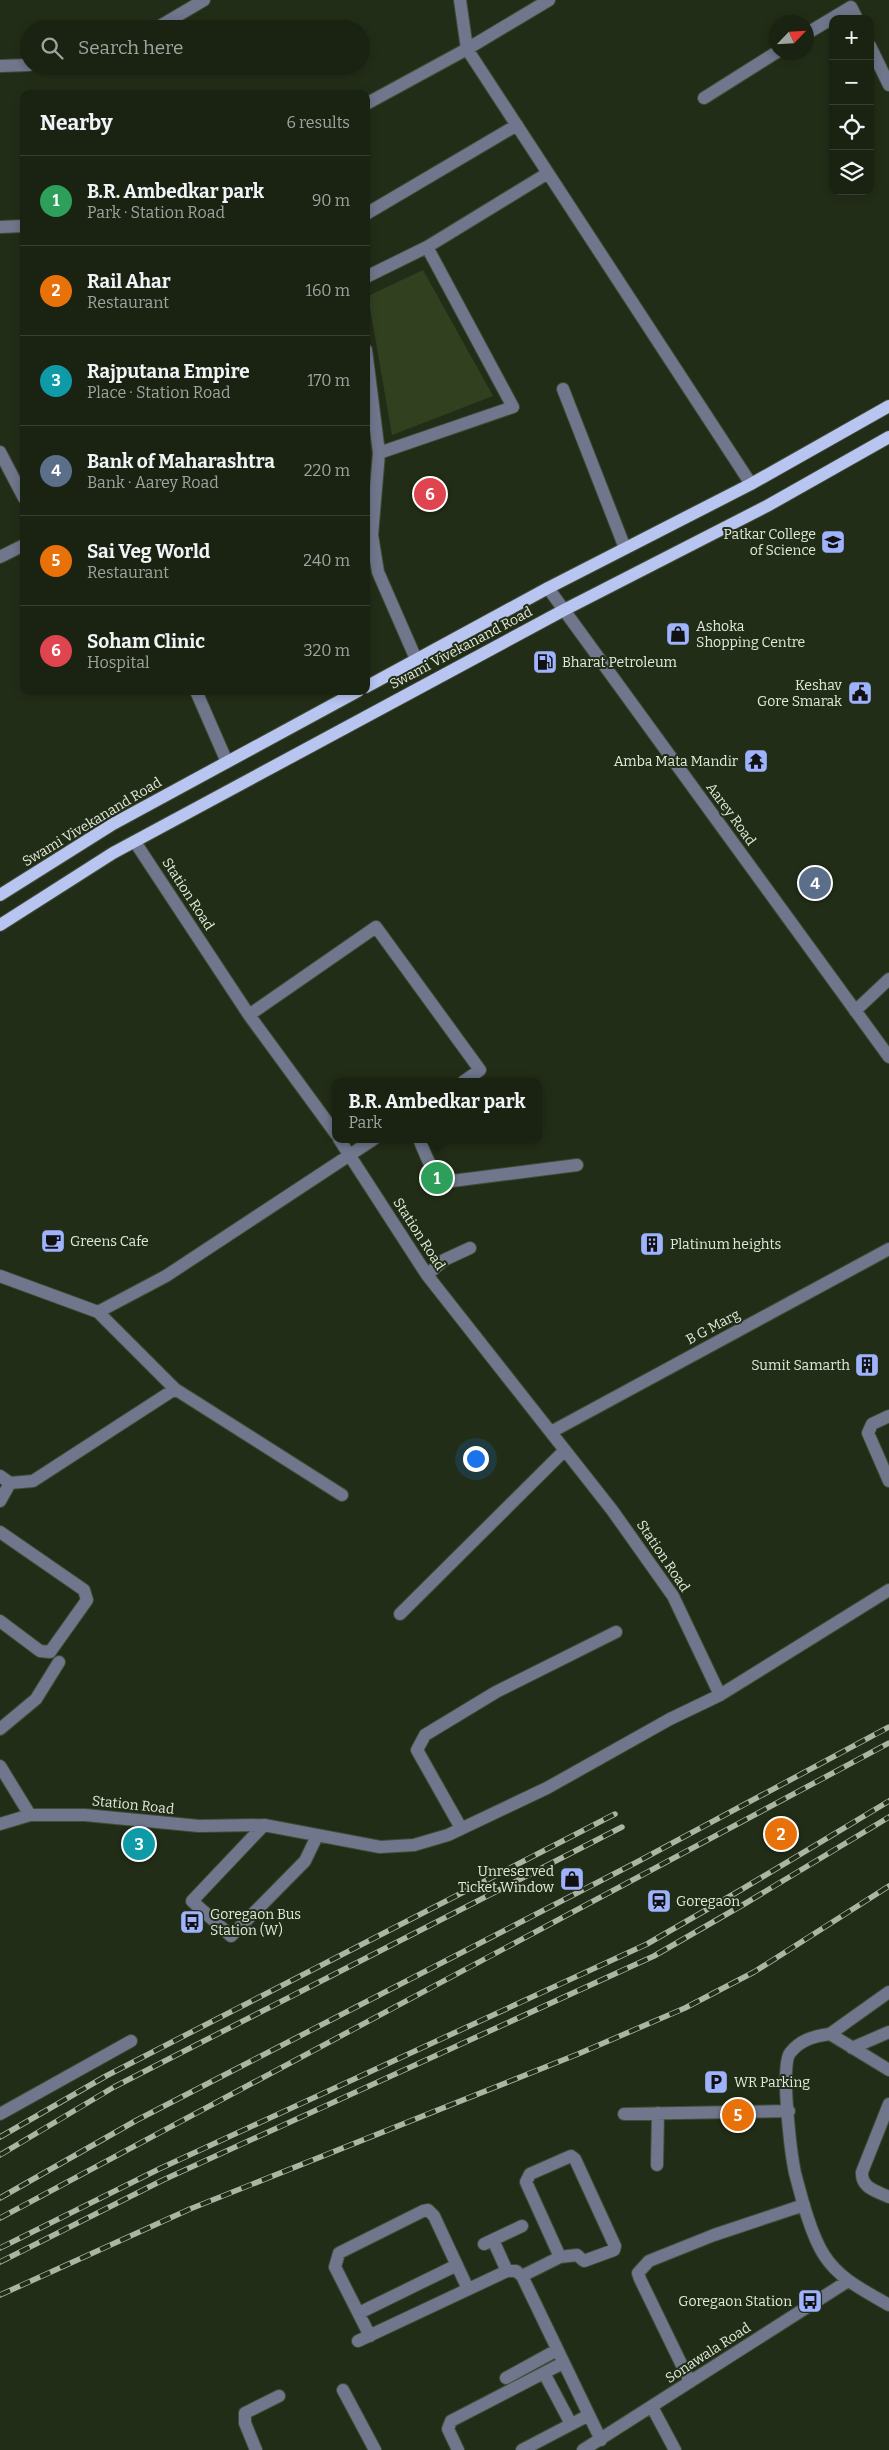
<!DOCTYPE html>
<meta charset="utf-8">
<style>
:root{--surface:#1a2211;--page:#232a1a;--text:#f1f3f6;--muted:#9fa49f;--line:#383f31;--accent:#9fb3fd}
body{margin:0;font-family:Bitter,serif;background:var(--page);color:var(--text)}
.controls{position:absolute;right:15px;top:15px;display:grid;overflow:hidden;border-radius:10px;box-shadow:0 2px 8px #0003}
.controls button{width:45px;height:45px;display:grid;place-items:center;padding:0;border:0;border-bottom:1px solid var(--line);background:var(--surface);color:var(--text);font:25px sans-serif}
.compass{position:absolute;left:769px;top:15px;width:45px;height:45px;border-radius:50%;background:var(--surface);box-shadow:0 2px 8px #0003;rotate:65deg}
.you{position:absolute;left:475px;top:1458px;width:18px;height:18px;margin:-12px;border:4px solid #fff;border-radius:50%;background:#1a73e8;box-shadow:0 0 0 8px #1a73e833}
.badge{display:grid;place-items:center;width:32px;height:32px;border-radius:50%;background:var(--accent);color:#fff;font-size:16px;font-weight:700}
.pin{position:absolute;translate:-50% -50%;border:2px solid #fff;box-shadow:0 1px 5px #0006}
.popup{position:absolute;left:332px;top:1078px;width:210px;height:65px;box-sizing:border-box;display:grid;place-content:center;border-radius:10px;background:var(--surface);filter:drop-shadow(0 1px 4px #0005);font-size:16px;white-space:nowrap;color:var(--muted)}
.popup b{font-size:19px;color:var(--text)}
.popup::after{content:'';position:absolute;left:50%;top:100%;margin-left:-10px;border:10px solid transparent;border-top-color:var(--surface)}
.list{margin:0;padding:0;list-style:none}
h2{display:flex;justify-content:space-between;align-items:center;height:65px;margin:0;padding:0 20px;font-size:21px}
h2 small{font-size:16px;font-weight:400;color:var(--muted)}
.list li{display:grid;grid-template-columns:32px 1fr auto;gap:15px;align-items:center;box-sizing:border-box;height:90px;padding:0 20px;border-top:1px solid var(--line)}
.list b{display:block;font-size:19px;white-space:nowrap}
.list p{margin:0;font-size:16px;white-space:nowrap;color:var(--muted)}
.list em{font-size:16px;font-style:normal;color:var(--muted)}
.icon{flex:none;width:28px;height:28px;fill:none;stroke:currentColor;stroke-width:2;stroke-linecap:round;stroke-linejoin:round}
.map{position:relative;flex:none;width:889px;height:2450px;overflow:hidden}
.search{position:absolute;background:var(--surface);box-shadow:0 2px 8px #0003;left:20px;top:20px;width:350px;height:55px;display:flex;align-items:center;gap:12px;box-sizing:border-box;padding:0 18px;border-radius:28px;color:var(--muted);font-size:19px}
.panel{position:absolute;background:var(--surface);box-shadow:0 2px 8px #0003;left:20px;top:90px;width:350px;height:605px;border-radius:10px}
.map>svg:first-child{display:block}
.green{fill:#314120}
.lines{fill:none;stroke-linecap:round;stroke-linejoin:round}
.minor-casing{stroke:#414b36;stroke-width:14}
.major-casing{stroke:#414b36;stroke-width:14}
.minor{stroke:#70778c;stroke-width:12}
.major{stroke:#b8c5f1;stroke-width:12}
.rail-casing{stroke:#acb4a4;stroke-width:5.5}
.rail{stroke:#222d17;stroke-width:4;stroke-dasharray:11;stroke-linecap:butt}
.labels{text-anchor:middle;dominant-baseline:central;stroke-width:4;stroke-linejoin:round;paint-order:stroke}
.poi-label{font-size:14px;fill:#e2e9db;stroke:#222d17;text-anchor:start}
.street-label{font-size:14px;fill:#e2e9db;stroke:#222d17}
</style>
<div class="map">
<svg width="889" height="2450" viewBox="0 0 889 2450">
<rect width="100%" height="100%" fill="#222d17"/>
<path class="green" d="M 423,270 L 493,396 L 392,435 L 368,296 Z"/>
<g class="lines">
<defs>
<path id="minor" d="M 460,0 L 467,49 L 751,484
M 155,29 L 204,0
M 806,34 L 851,7 L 857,19
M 870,46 L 889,85
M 0,66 L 29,65
M 704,98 L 777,52
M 366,104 L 467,49 L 549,0
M 366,214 L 517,125
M 0,227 L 24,226
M 366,277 L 427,247 L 548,173
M 366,350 L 379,453
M 563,389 L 625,548
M 0,452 L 24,498
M 0,557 L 24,545
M 548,588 L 889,1057
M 416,659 L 378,572 L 372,535 L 379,453 L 513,407 L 427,247
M 196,691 L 227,762
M 135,842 L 249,1015 L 336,1134
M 855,1011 L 889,979
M 249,1015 L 376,927 L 480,1070 L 463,1082
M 339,1139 L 427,1275 L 612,1510 L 673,1596 L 720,1695
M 419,1139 C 427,1157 431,1177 452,1181 L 577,1165
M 427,1275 L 444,1260 L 470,1248
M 0,1276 L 98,1312 L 166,1276 L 374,1139
M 98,1312 L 175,1389 L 342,1495
M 889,1416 L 872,1424 L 868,1433 L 889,1481
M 551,1432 L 889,1249
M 0,1476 L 10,1483 L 33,1481 L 175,1389
M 0,1501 L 10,1483
M 0,1532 L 84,1590 L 87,1600 L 50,1652 L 40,1651 L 0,1621
M 400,1614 L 564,1451
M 0,1729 L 36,1699 L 59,1662
M 0,1766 L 30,1815
M 0,1824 L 30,1815 L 85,1815 L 199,1826 L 264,1825 L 380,1847 L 414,1845 L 448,1835 L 547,1788 L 670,1719 L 720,1695 L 889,1590
M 264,1825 L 192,1901 L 231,1936 L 305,1861 L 317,1836
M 461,1828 L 417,1750 L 425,1735 L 496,1692 L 616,1632
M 830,2034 L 889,1992
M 852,2048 L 889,2032
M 889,2070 L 830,2034 C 814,2036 800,2040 790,2053 C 780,2065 791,2154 795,2173 C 801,2196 811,2235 824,2255 C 839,2279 865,2291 889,2305
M 889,2104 L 862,2172 C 861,2188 876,2191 889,2197
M 0,2114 L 131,2041
M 624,2114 L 789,2111
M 571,2156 L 575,2159 L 615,2246 L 614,2250 L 584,2261 L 577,2255 L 560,2257 L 526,2182 L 530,2174 Z
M 657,2165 L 658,2113
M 493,2240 L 507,2271
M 484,2244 L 522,2226
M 522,2276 L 560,2257
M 359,2313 L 457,2265
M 370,2336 L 335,2267 L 339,2253 L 423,2211 L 428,2210 L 434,2216 L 468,2289
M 358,2341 L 507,2271 L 516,2271 L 522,2276 L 601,2440
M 544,2373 L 571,2424
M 506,2378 L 557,2350
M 690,2382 L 640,2279 L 638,2273 L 649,2261 L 714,2235 L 804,2205
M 343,2390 L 375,2450
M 652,2407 L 675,2450
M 256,2450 L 245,2423 L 245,2413 L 279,2396
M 458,2450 L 448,2429 L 451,2421 L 563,2363
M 522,2450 L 589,2415
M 583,2450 L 848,2281"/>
<path id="major" d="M 366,687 L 548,588 L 751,484 L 889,406
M 0,895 L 113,824 L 358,691
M 0,925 L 113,853 L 564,610 L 767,506 L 889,437"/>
</defs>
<use href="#minor" class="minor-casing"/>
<use href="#major" class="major-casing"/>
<use href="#minor" class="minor"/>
<use href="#major" class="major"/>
<defs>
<path id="rail" d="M 0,2137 L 106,2076 L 615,1814
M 0,2155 L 114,2087 L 622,1827
M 0,2198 L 137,2120 L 637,1862 L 889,1727
M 0,2218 L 889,1743
M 0,2248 L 159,2169 L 647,1944 L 739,1891 L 889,1801
M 0,2262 L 163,2180 L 654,1956 L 746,1903 L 889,1817
M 0,2295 L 190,2209 L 578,2054 L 685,2008 L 754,1972 L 889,1886"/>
</defs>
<use href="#rail" class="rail-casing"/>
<use href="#rail" class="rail"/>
</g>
<defs>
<symbol id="university-square" viewBox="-11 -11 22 22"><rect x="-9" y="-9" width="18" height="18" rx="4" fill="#9fb3fd" stroke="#222d17"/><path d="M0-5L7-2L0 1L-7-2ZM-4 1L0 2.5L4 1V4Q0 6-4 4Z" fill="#111"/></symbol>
<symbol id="shop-square" viewBox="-11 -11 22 22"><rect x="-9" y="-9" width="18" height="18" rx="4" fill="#9fb3fd" stroke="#222d17"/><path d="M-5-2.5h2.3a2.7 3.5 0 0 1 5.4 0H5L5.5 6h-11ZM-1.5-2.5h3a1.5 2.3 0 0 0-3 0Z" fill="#111"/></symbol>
<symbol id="fuel-square" viewBox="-11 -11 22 22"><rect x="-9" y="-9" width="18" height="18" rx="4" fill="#9fb3fd" stroke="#222d17"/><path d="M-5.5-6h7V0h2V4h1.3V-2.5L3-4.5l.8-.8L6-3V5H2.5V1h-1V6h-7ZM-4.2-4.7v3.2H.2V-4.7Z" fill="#111"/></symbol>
<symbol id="civic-square" viewBox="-11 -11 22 22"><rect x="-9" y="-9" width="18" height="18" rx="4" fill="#9fb3fd" stroke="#222d17"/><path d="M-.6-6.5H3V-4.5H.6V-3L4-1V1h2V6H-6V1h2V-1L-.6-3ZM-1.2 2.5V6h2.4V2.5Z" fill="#111"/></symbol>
<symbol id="temple-square" viewBox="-11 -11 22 22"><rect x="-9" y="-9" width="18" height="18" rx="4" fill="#9fb3fd" stroke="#222d17"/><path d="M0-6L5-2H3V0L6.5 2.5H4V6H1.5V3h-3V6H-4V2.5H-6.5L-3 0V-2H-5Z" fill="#111"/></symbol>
<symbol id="cafe-square" viewBox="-11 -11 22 22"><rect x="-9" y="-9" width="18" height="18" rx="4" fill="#9fb3fd" stroke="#222d17"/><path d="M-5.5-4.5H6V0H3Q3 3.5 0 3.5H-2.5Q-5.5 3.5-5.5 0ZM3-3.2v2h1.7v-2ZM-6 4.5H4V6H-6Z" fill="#111"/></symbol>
<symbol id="building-square" viewBox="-11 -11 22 22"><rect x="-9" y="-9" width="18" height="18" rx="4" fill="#9fb3fd" stroke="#222d17"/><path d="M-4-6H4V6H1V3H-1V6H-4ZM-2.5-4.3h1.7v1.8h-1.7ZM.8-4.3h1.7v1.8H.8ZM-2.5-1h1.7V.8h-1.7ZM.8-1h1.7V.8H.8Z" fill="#111"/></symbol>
<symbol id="station-square" viewBox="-11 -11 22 22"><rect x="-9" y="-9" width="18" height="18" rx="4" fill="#9fb3fd" stroke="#222d17"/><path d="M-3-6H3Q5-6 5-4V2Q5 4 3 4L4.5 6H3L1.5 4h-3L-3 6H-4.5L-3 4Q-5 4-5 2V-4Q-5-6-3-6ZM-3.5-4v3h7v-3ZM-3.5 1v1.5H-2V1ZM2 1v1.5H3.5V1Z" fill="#111"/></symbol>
<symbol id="bus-square" viewBox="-11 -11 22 22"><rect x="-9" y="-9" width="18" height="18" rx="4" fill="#9fb3fd" stroke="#222d17"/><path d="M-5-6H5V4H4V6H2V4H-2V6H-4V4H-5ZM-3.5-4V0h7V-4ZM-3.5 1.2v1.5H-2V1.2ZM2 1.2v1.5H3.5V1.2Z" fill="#111"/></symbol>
<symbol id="parking-square" viewBox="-11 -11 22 22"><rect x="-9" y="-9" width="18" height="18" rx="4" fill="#9fb3fd" stroke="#222d17"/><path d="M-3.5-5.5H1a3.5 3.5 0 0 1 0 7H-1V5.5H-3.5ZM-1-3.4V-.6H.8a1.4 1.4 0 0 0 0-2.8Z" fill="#111"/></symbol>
</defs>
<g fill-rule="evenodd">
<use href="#university-square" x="819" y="528" width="28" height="28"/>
<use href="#shop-square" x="664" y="620" width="28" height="28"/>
<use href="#fuel-square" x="531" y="648" width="28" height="28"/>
<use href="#civic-square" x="846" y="679" width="28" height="28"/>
<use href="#temple-square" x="742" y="747" width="28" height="28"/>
<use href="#cafe-square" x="39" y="1227" width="28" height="28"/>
<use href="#building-square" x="638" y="1230" width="28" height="28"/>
<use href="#building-square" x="853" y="1351" width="28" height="28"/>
<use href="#shop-square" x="558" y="1865" width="28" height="28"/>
<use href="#station-square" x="645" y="1887" width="28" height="28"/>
<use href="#bus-square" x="178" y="1908" width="28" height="28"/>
<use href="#parking-square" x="702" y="2068" width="28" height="28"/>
<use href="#bus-square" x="796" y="2287" width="28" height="28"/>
</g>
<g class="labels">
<g class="poi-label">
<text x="816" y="534" text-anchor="end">Patkar College<tspan x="816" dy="16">of Science</tspan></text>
<text x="696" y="626">Ashoka<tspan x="696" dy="16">Shopping Centre</tspan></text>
<text x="562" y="662">Bharat Petroleum</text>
<text x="842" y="685" text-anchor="end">Keshav<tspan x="842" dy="16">Gore Smarak</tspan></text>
<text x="738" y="761" text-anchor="end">Amba Mata Mandir</text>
<text x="70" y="1241">Greens Cafe</text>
<text x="670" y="1244">Platinum heights</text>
<text x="850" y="1365" text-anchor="end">Sumit Samarth</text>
<text x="554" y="1871" text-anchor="end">Unreserved<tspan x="554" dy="16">Ticket Window</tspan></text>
<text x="676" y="1901">Goregaon</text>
<text x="210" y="1914">Goregaon Bus<tspan x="210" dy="16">Station (W)</tspan></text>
<text x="734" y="2082">WR Parking</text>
<text x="792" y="2301" text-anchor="end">Goregaon Station</text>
</g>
<g class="street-label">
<text transform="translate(461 648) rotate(-28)">Swami Vivekanand Road</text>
<text transform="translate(731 814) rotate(54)">Aarey Road</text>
<text transform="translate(92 822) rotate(-31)">Swami Vivekanand Road</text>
<text transform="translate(188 894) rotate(57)">Station Road</text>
<text transform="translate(419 1234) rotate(57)">Station Road</text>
<text transform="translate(713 1327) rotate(-28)">B G Marg</text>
<text transform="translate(663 1556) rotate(56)">Station Road</text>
<text transform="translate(133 1805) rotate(6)">Station Road</text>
<text transform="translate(708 2353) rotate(-33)">Sonawala Road</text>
</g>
</g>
</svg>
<div class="controls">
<button>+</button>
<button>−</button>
<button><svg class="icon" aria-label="locate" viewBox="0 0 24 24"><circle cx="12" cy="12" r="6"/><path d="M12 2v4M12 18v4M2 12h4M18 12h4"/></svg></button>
<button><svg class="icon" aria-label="layers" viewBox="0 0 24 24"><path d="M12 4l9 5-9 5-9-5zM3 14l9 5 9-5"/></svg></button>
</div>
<svg class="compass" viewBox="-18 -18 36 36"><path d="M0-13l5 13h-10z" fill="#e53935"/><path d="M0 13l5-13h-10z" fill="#9fa49f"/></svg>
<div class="you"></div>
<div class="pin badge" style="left:437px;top:1178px;background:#2e9e5b">1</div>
<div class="popup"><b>B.R. Ambedkar park</b>Park</div>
<div class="pin badge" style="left:781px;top:1834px;background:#e8710a">2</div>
<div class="pin badge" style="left:139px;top:1844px;background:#0f9aa8">3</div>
<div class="pin badge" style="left:815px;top:883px;background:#5c6f8a">4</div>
<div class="pin badge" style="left:738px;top:2115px;background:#e8710a">5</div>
<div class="pin badge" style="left:430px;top:494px;background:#e0444e">6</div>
<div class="search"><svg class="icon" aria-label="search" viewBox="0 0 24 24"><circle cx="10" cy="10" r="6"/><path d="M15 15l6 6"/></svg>Search here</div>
<section class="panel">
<h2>Nearby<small>6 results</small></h2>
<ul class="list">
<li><span class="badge" style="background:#2e9e5b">1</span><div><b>B.R. Ambedkar park</b><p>Park · Station Road</p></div><em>90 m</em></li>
<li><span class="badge" style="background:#e8710a">2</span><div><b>Rail Ahar</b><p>Restaurant</p></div><em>160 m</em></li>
<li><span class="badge" style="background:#0f9aa8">3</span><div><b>Rajputana Empire</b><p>Place · Station Road</p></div><em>170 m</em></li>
<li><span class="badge" style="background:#5c6f8a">4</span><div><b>Bank of Maharashtra</b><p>Bank · Aarey Road</p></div><em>220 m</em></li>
<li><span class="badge" style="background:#e8710a">5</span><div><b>Sai Veg World</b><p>Restaurant</p></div><em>240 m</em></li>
<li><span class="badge" style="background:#e0444e">6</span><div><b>Soham Clinic</b><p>Hospital</p></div><em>320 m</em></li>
</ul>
</section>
</div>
